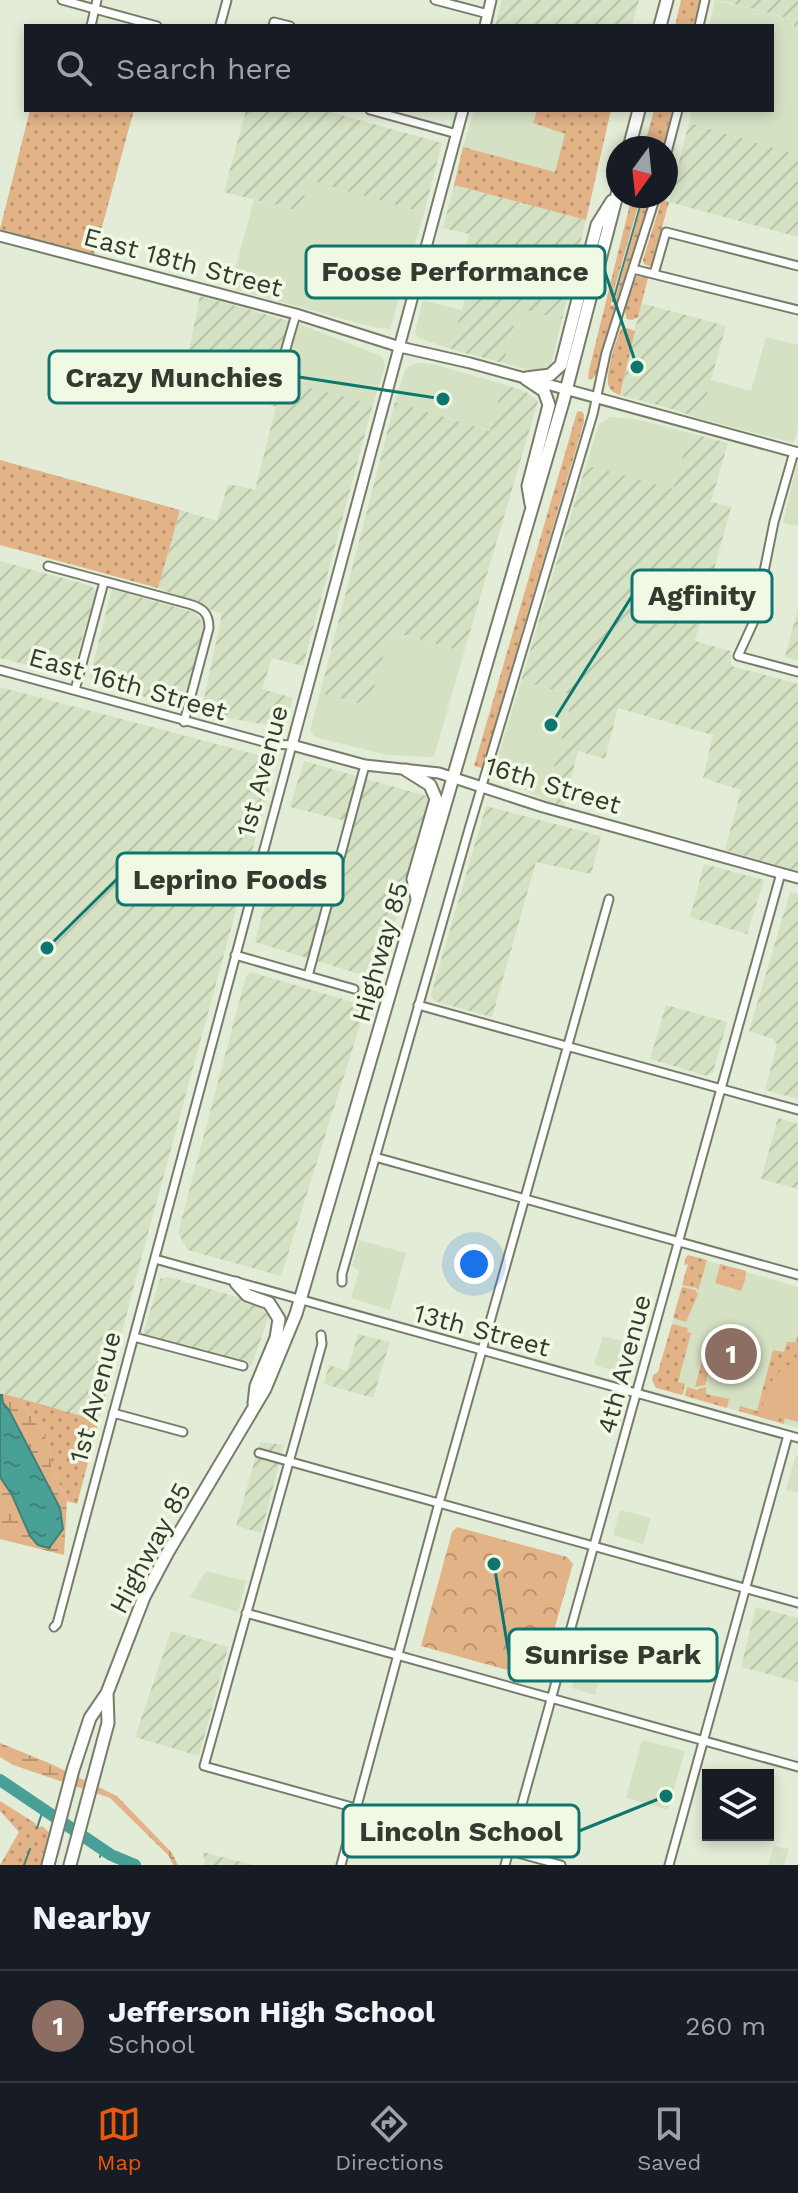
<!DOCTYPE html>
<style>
:root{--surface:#171b24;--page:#242831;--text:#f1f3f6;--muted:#9ea1a6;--line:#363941;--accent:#ea580c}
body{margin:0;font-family:"Work Sans",sans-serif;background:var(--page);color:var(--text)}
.controls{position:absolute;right:24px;bottom:24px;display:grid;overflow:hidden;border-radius:0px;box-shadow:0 4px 12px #0003}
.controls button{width:72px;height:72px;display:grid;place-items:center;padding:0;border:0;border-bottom:2px solid var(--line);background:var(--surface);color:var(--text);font:40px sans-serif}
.compass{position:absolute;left:606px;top:136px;width:72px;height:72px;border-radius:50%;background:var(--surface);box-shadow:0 4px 12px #0003;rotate:195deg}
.you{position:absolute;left:474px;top:1264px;width:28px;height:28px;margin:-20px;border:6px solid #fff;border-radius:50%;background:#1a73e8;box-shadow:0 0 0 12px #1a73e833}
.badge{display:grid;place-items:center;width:52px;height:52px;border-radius:50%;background:var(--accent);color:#fff;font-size:26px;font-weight:700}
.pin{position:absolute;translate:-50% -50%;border:4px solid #fff;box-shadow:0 2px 8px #0006}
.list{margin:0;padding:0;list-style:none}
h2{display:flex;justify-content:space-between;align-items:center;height:104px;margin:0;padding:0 32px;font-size:34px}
h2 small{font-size:26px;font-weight:400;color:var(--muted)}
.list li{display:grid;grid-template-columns:52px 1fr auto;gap:24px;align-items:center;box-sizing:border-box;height:112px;padding:0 32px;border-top:2px solid var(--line)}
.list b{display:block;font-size:30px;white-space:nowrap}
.list p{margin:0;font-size:26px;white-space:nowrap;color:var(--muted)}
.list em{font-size:26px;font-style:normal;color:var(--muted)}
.icon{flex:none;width:44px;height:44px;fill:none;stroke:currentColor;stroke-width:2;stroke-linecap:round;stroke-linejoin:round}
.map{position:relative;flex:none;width:798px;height:1865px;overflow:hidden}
.search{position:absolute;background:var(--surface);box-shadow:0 4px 12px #0003;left:24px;right:24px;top:24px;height:88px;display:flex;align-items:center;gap:20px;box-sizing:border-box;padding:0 28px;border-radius:0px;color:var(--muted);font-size:30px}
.sheet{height:216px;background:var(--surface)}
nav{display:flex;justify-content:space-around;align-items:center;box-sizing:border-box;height:112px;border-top:2px solid var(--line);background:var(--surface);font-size:22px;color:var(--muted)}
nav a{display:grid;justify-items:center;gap:4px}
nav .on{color:var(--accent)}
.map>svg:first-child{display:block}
.built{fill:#d5e1c3}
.industrial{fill:url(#industrial-furrows)}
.grass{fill:url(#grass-dots)}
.forest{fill:url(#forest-crowns)}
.wetland{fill:url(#wetland-marsh)}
.pitch{fill:#e3b388}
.water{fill:url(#water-ripples);stroke:#438178;stroke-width:2}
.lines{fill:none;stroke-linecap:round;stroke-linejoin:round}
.stream{stroke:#438178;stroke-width:2}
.river{stroke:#49a097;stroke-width:12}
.minor-casing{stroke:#767e6a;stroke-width:11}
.major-casing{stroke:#767e6a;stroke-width:13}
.highway-casing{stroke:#767e6a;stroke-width:15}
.minor{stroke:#fff;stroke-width:7}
.major{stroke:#fff;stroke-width:9}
.highway{stroke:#fff;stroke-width:11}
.labels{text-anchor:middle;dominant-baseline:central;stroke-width:7;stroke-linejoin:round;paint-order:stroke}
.street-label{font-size:26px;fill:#363930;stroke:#f0f9e3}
.leader{fill:none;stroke:#0f766e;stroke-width:3}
.callout-dot{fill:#0f766e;stroke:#f0f9e3;stroke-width:3}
.callout{fill:#f0f9e3;stroke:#0f766e;stroke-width:3}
.callout-label{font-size:28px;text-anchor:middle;font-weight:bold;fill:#363930}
</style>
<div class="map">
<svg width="798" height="1865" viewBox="0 0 798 1865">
<defs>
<pattern id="industrial-furrows" width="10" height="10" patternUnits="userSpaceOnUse" patternTransform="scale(2)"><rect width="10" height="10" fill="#d5e1c3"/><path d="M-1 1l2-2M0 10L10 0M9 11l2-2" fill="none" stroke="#b7c2a8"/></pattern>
<pattern id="grass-dots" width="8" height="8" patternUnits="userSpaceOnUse" patternTransform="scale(2)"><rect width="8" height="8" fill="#e3b388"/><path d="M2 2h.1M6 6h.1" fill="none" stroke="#b99370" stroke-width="1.8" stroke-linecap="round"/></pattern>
<pattern id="forest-crowns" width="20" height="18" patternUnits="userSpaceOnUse" patternTransform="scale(2)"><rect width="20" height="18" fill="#e3b388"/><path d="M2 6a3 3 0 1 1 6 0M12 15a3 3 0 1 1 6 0" fill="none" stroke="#b99370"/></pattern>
<pattern id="wetland-marsh" width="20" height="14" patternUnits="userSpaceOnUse" patternTransform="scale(2)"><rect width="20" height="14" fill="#e3b388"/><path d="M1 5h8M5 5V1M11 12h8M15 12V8" fill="none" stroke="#b99370"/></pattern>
<pattern id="water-ripples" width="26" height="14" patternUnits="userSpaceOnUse" patternTransform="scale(2)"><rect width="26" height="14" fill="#49a097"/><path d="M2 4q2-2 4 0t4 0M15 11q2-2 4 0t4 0" fill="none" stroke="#3e837c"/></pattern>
</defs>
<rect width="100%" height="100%" fill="#e3ecd6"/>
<path class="built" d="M 715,0 L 795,20 L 794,28 L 798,30 L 798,155 L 689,123 L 692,110 L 772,110 L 772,26 L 709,26 Z
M 474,110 L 537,110 L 533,123 L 565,134 L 556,172 L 463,147 Z
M 308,179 L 424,213 L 390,329 L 373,327 L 230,288 L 254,200 L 300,211 Z
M 423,300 L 462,310 L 451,349 L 419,338 L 415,332 Z
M 519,308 L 562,319 L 550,369 L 541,373 L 503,363 Z
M 296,323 L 379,355 L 383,358 L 385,366 L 373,404 L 283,381 Z
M 766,337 L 798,345 L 798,428 L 794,443 L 700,419 L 710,380 L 751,391 Z
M 417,363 L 433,364 L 503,384 L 491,431 L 395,402 L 405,370 L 411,365 Z
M 610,417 L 635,419 L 690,433 L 673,490 L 586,465 L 599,424 Z
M 797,463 L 798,464 L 798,526 L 783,523 Z
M 389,631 L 464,652 L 434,757 L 388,755 L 315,737 L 310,731 L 320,693 L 369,706 Z
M 521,681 L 573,695 L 545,800 L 497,776 L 496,764 Z
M 359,1240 L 406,1253 L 390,1310 L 351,1298 L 359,1271 L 352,1266 Z
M 691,1256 L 798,1287 L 798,1428 L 658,1388 L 655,1385 Z
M 603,1336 L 634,1344 L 625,1374 L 594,1365 Z
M 796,1455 L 798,1455 L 798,1493 L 786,1490 Z
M 620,1510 L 651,1518 L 643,1544 L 613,1535 Z
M 206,1571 L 246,1581 L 238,1612 L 190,1597 Z
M 583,1648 L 606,1653 L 595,1695 L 572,1688 Z
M 642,1740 L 685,1751 L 668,1810 L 626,1798 Z
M 774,1846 L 789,1849 L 784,1865 L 768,1865 Z"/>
<path class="industrial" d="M 502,0 L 639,0 L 632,26 L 495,26 Z
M 719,0 L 798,0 L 798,30 L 794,28 L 795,20 Z
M 246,110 L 323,110 L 442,143 L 424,213 L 309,180 L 300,211 L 224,192 Z
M 689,123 L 798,155 L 798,237 L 669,202 Z
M 454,185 L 586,220 L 562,319 L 519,308 L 503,363 L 451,349 L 469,283 L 430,274 L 438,252 L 464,257 L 469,234 L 443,228 Z
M 200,296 L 296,323 L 283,381 L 373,404 L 303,666 L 272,658 L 262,689 L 293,698 L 283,728 L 201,713 L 222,614 L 158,588 L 180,510 L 217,521 L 228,484 L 255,490 L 276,407 L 183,381 Z
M 641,303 L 726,326 L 700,419 L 672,409 L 620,395 Z
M 503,384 L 526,392 L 538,401 L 464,652 L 390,631 L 369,706 L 320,693 L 395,402 L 490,431 Z
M 690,433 L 728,443 L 711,502 L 731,507 L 695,641 L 731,651 L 731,666 L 798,684 L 798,871 L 725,850 L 741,790 L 703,778 L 713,735 L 618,708 L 605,759 L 578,751 L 564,806 L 545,800 L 573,695 L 521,681 L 586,465 L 673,489 Z
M 0,561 L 91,586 L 96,591 L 71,676 L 0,658 Z
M 112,589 L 196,613 L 205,626 L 189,690 L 173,704 L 94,684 L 90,676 Z
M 798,608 L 798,661 L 785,657 Z
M 0,687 L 258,755 L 272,778 L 138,1270 L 99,1421 L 0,1393 Z
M 304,761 L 430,797 L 379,980 L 255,942 L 271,882 L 325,898 L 346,821 L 290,807 Z
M 486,806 L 601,836 L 591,874 L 536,862 L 492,1017 L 434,1001 L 431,995 Z
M 704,864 L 764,880 L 747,934 L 690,917 Z
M 790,892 L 798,894 L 798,1099 L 765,1090 L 777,1044 L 773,1039 L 749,1031 Z
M 251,972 L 366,1006 L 281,1276 L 188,1250 L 178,1233 L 246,976 Z
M 666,1005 L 727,1022 L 713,1072 L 707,1076 L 650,1059 Z
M 778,1118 L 798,1124 L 798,1189 L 761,1179 Z
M 169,1277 L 257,1303 L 269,1316 L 251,1366 L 142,1337 L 160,1279 Z
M 358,1334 L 390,1342 L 373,1398 L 324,1384 L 329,1365 L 347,1371 Z
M 260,1442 L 284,1445 L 261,1533 L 236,1526 Z
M 756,1607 L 798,1618 L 798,1682 L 741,1667 Z
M 171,1631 L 228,1647 L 199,1756 L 135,1737 Z
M 203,1852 L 253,1865 L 205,1865 Z"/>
<path class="grass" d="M 681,0 L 700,0 L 693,26 L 675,26 Z
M 30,110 L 134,110 L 94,256 L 0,229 Z
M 537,110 L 611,110 L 586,220 L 454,185 L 463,147 L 555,172 L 565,134 L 533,123 Z
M 654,110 L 672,110 L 663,148 L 644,148 Z
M 632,196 L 641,196 L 613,294 L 611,305 L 613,306 L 644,196 L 651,196 L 646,216 L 604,343 L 596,375 L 591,380 L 588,378 L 589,370 Z
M 662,199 L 669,202 L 651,267 L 644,264 L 643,260 Z
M 637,276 L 648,278 L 638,317 L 632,320 L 627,319 C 621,305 632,289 637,276 Z
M 627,328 L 635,331 L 620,395 C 615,393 612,392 609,387 C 604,377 616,340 621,329 Z
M 581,411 L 584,414 L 584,422 L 482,768 L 474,766 L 577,412 Z
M 0,460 L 180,510 L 158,588 L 0,545 Z
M 688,1255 L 707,1260 L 698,1291 L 697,1288 L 682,1285 L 688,1264 L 684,1265 L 686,1257 Z
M 720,1264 L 746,1271 L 745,1280 L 718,1273 Z
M 682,1287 L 695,1290 L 698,1294 L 686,1322 L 673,1318 Z
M 672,1324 L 688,1328 L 687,1332 L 691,1333 L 678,1382 L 685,1384 L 682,1395 L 656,1388 L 652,1380 L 653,1375 L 658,1372 Z
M 798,1333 L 798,1391 L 786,1408 L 784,1424 L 739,1411 L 740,1406 L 757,1411 L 773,1350 L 784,1352 L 787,1342 L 796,1342 Z
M 704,1354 L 713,1356 L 705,1385 L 695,1387 Z
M 687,1387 L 697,1390 L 706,1387 L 706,1394 L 729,1399 L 727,1408 L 685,1396 Z
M 19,1398 L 99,1421 L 77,1504 L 67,1501 L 51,1465 L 49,1443 Z
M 0,1801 L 35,1823 L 37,1828 L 42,1826 L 49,1832 L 41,1865 L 0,1865 L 19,1832 L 0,1811 Z"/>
<path class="forest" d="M 718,1273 L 745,1280 L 741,1291 L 715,1283 Z
M 457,1527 L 567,1557 L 573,1564 L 540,1679 L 421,1646 L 452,1532 Z"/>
<path class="wetland" d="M 0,1393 L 19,1398 L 49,1443 L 51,1465 L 67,1501 L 64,1555 L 0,1539 L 0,1477 L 12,1495 L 30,1536 L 9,1410 L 3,1403 Z
M 0,1743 L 49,1763 L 117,1796 L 172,1853 L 178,1865 L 173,1865 L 169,1856 L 110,1798 L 13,1765 L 0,1757 Z"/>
<path class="pitch" d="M 798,1351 L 798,1422 L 761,1412 C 767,1389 771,1372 795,1362 Z"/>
<path class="water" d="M 0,1395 L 2,1395 L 3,1403 L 9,1410 L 60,1508 L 63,1529 L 49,1548 L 38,1545 L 30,1536 L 12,1495 L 0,1477 Z"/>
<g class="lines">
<path class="stream" d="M 613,301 L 643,196
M 37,1828 L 43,1810
M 100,1857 L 102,1850
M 24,1865 L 30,1849"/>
<path class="river" d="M 0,1780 L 111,1855 L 135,1865"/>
<defs>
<path id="minor" d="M 62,0 L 157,26
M 435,0 L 488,14
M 91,26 L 97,0
M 220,26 L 227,0
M 273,26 L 274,22 L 290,26
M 699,26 L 705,0
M 370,110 L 457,134
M 666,156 L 678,110
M 633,269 L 798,310
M 654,274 L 666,232 L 798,266
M 274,390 L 296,314
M 794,452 L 774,522 L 754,621 L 738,656 L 798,672
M 48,566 L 189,604 C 203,608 209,613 209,628 L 184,722
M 0,670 L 271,744 L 292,745 L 57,1624 L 54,1627
M 75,690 L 104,582
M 235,955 L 354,989
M 308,976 L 365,765
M 418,1005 L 798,1110
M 375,1157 L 798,1275
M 155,1259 L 798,1438
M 342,1282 L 342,1274 L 469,829 L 593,414 L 606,353 L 656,196
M 321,1335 L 322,1344 L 204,1766 L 561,1865
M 134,1337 L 243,1366
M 113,1413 L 183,1432
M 259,1453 L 798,1603
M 246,1613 L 798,1767
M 341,1865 L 439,1503 L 609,899
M 505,1865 L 781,873
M 669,1865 L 788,1435"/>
<path id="major" d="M 485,26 L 491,0
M 463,110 L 292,745 L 365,765 L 439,773 L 543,807 L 798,878
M 0,236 L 296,314 L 400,347 L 470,363 L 798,453"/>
<path id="highway" d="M 660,26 L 667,0
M 629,148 L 639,110
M 526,378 L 550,375 L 561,365 L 597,225 L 612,201
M 526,379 L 544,391 L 549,405 L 528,486 L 531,504
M 406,770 L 430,785 L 436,799 L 413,879 L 417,899
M 236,1283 L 247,1295 L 269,1303 L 279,1319 L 276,1338 L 256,1386 L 254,1403
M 48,1865 L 73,1770 L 90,1718 L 107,1693 L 144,1597 L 168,1552 L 265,1389 L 296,1314 L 563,402 L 618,191
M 70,1865 L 108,1723 L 107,1693"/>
</defs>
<use href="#minor" class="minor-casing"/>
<use href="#major" class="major-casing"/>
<use href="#highway" class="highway-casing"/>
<use href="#minor" class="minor"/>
<use href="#major" class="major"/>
<use href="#highway" class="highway"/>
</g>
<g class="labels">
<g class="street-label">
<text transform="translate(183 262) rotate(15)">East 18th Street</text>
<text transform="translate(128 684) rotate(16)">East 16th Street</text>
<text transform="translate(262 771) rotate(-75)">1st Avenue</text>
<text transform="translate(553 785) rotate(17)">16th Street</text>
<text transform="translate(380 952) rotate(-74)">Highway 85</text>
<text transform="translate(482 1330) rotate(15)">13th Street</text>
<text transform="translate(624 1364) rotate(-75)">4th Avenue</text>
<text transform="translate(95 1397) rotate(-75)">1st Avenue</text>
<text transform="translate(150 1548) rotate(-62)">Highway 85</text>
</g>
</g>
<path class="leader" d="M637 367L605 272M443 399L299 377M551 725L632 596M47 948L117 879M494 1564L509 1655M666 1796L579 1831"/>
<g class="callout-dot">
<circle cx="637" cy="367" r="8"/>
<circle cx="443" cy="399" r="8"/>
<circle cx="551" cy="725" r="8"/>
<circle cx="47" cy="948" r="8"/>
<circle cx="494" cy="1564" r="8"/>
<circle cx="666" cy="1796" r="8"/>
</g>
<g class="callout">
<rect x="306" y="246" width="299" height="52" rx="8"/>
<rect x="49" y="351" width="250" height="52" rx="8"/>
<rect x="632" y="570" width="140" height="52" rx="8"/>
<rect x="117" y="853" width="226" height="52" rx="8"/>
<rect x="509" y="1629" width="208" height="52" rx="8"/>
<rect x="343" y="1805" width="236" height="52" rx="8"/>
</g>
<g class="callout-label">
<text x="455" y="281">Foose Performance</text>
<text x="174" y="387">Crazy Munchies</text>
<text x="702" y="605">Agfinity</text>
<text x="230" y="889">Leprino Foods</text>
<text x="613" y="1664">Sunrise Park</text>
<text x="461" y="1841">Lincoln School</text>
</g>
</svg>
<div class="controls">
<button><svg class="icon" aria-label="layers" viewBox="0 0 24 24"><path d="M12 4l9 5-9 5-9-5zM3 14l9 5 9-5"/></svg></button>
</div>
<svg class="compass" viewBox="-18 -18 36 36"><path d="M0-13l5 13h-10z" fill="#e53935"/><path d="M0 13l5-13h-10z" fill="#9ea1a6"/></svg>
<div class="you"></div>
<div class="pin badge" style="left:731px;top:1354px;background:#8d6e63">1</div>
<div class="search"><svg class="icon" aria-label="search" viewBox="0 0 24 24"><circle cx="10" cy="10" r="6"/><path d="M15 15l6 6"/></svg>Search here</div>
</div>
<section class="sheet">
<h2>Nearby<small></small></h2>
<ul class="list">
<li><span class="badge" style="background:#8d6e63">1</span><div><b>Jefferson High School</b><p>School</p></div><em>260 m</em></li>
</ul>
</section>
<nav>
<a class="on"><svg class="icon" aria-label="map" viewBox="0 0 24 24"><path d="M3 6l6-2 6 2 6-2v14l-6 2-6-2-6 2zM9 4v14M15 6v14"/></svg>Map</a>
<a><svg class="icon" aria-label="directions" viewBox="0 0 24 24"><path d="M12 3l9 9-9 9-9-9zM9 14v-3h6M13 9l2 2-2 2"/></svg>Directions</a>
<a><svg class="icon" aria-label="saved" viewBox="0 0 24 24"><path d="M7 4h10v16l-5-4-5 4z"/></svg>Saved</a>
</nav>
